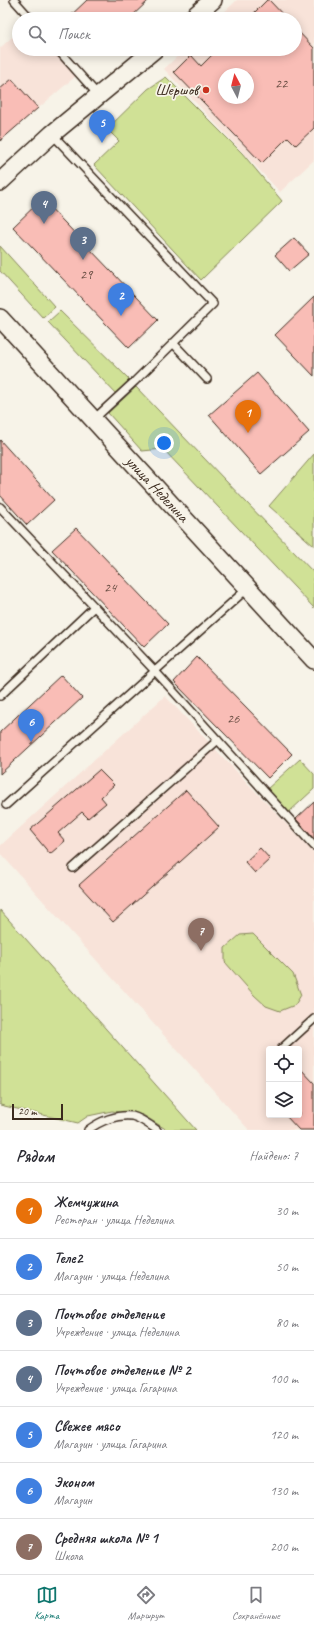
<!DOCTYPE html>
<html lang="ru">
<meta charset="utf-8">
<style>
:root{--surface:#fff;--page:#f7f7f7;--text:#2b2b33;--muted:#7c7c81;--line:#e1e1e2;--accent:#0f766e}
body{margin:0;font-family:Caveat,sans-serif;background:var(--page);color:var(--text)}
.controls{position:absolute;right:12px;bottom:12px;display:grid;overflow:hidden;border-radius:4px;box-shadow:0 2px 10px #0003}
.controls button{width:36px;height:36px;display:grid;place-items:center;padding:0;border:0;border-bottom:1px solid var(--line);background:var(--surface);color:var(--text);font:20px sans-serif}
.compass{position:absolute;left:218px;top:68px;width:36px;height:36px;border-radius:50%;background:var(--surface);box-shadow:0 2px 10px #0003;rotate:353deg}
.scale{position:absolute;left:12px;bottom:10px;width:51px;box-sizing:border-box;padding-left:4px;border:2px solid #3b2a1e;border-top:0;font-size:11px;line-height:14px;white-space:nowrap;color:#3b2a1e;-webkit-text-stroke:3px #f7f3e8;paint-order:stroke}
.you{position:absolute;left:164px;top:443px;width:14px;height:14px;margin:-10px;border:3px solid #fff;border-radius:50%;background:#1a73e8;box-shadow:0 0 0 6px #1a73e833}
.badge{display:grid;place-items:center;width:26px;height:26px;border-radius:50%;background:var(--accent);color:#fff;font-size:13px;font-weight:700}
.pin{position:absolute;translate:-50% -33px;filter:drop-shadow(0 1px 2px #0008)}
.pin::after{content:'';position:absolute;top:21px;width:14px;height:12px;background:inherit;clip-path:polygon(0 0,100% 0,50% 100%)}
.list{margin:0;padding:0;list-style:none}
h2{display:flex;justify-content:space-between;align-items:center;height:52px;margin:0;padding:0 16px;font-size:17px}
h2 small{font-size:13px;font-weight:400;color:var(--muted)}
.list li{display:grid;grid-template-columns:26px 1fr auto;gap:12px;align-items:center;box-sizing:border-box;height:56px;padding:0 16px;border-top:1px solid var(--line)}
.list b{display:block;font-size:15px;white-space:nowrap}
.list p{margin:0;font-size:13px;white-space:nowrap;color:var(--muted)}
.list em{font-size:13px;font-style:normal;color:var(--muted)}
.icon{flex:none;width:22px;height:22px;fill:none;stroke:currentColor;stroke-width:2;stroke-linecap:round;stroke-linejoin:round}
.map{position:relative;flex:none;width:314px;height:1130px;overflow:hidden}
.search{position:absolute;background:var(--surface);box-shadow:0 2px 10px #0003;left:12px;right:12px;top:12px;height:44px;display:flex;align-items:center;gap:10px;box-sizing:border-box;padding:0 14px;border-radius:22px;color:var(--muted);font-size:15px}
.sheet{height:444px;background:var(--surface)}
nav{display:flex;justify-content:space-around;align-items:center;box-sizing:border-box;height:56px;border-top:1px solid var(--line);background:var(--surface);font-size:11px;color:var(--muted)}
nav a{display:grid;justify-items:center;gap:2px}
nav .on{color:var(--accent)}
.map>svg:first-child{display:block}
.built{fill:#f8e3d9;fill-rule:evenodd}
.green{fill:#d0e196;stroke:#86865a}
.building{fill:#f9bdb6;stroke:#3b2a1e;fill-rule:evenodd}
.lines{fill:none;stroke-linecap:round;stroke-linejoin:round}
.service-casing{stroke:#3b2a1e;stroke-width:10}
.tertiary-casing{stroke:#3b2a1e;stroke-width:20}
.service{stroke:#f7f3e8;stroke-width:7}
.tertiary{stroke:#f7f3e8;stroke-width:17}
.poi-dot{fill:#c8321e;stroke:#f7f3e8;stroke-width:1.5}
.labels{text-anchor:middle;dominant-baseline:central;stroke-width:3.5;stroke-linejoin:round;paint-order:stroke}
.number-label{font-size:14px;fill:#6a4f44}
.poi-label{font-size:16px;fill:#3b2a1e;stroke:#f7f3e8;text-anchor:end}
.street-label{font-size:16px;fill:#3b2a1e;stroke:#f7f3e8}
</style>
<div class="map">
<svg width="314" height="1130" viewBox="0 0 314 1130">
<rect width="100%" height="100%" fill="#f7f3e8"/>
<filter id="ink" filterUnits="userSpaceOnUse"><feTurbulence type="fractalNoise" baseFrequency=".025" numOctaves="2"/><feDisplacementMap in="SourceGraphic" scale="8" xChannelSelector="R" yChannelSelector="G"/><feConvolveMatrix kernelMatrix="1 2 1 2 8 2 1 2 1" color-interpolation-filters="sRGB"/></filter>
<g filter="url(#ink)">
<path class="built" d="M 237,0 L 314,0 L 314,160 L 280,192 L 164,69 L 185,49 L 295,49 L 295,19 L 217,19 ZM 224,74 L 248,74 L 248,98 L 224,98 Z
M 19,31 L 19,49 L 52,49 L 76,76 L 0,141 L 0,48 Z
M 165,696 L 314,853 L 314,1130 L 249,1130 L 0,853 L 0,846 ZM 269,1049 L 299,1049 L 299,1115 L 269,1115 Z"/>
<path class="green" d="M 166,77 L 242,153 L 282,201 L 201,280 L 94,165 L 119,141 L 107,129 L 148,89 Z
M 0,246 L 55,307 L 43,318 L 0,271 Z
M 60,311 L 131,381 L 117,395 L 48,322 Z
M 136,387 L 314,573 L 314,608 L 163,449 L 142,451 L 108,413 Z
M 314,454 L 314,546 L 269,506 Z
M 300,759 L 314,774 L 314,789 L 289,812 L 267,789 Z
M 0,910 L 196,1130 L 167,1130 L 143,1115 L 112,1111 L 88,1116 L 78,1123 L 0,1105 Z
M 253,934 L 293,974 L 301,995 L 295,1005 L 280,1011 L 266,1006 L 254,995 L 225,962 L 225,948 L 240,935 Z"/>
<path class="building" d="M 87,0 L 149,0 L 129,19 L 67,19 Z
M 267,0 L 269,0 L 287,19 L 248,19 Z
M 295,28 L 314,48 L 314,128 L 296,145 L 288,137 L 262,163 L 174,72 L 191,55 L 201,66 L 218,49 L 295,49 ZM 224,74 L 248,74 L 248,98 L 224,98 Z
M 12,79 L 38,108 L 0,141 L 0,89 Z
M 42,199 L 158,320 L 129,348 L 13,227 Z
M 294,238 L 309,254 L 289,271 L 275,255 Z
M 314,297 L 314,376 L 275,335 Z
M 257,373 L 309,432 L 261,474 L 209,415 Z
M 0,440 L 54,500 L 27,525 L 0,495 Z
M 76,528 L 168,624 L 144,647 L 52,550 Z
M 197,657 L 292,754 L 268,778 L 174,682 Z
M 61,675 L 82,698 L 0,774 L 0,732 Z
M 99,770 L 114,785 L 101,797 L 106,803 L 88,818 L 82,812 L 58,833 L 65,841 L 50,854 L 30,830 Z
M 186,790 L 219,827 L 113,922 L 79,885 Z
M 314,802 L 314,839 L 296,819 Z
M 260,848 L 270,859 L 255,873 L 245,862 Z
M 299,1067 L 314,1083 L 314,1130 L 299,1130 L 285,1115 L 299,1115 Z"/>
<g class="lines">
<defs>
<path id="service" d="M 14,0 L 31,19
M 57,49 L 99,96
M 52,134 L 213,304 L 135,381 L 93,420
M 173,343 L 207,379
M 0,507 L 155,671 L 248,588
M 0,696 L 94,607
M 6,805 L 155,671 L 314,846
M 73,868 L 218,740
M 281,1049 L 314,1019
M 88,1130 C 100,1121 117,1114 132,1116 C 140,1118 150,1125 157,1130"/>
<path id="tertiary" d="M 191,19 L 213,0
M 0,182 L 52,134 L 155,49
M 0,318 L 314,660"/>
</defs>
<use href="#service" class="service-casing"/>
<use href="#tertiary" class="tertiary-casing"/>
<use href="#service" class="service"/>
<use href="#tertiary" class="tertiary"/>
</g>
</g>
<circle class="poi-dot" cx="206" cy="90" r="4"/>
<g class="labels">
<g class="number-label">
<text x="281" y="83">22</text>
<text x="86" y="274">29</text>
<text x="110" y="587">24</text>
<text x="233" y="718">26</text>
</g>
<g class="poi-label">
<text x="198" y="90">Шершов</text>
</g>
<g class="street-label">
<text transform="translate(157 489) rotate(47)">улица Неделина</text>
</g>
</g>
</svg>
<div class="controls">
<button><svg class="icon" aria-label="locate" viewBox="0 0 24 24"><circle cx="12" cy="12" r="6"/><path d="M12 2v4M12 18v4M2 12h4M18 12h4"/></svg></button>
<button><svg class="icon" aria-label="layers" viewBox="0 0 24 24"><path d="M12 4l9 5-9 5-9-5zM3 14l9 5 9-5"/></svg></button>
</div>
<svg class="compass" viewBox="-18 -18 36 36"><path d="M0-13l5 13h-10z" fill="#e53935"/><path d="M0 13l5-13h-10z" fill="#7c7c81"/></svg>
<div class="scale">20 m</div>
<div class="you"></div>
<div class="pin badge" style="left:248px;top:433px;background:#e8710a">1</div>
<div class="pin badge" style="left:121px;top:316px;background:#3f7fe0">2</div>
<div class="pin badge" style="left:83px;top:260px;background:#5c6f8a">3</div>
<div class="pin badge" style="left:44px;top:224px;background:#5c6f8a">4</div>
<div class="pin badge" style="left:102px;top:143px;background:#3f7fe0">5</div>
<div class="pin badge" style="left:31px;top:742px;background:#3f7fe0">6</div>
<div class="pin badge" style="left:201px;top:951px;background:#8d6e63">7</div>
<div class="search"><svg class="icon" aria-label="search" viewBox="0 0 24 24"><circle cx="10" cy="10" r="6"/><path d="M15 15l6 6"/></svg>Поиск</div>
</div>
<section class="sheet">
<h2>Рядом<small>Найдено: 7</small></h2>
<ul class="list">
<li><span class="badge" style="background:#e8710a">1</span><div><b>Жемчужина</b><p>Ресторан · улица Неделина</p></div><em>30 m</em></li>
<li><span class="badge" style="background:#3f7fe0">2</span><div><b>Теле2</b><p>Магазин · улица Неделина</p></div><em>50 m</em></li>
<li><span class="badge" style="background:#5c6f8a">3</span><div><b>Почтовое отделение</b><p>Учреждение · улица Неделина</p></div><em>80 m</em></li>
<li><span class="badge" style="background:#5c6f8a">4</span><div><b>Почтовое отделение № 2</b><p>Учреждение · улица Гагарина</p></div><em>100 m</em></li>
<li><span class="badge" style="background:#3f7fe0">5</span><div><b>Свежее мясо</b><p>Магазин · улица Гагарина</p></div><em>120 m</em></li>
<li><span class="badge" style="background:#3f7fe0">6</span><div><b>Эконом</b><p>Магазин</p></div><em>130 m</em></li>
<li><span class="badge" style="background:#8d6e63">7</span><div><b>Средняя школа № 1</b><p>Школа</p></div><em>200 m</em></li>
</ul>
</section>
<nav>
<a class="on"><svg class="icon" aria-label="map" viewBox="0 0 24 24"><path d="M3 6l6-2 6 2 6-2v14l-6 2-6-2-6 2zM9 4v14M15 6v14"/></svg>Карта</a>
<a><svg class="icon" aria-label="directions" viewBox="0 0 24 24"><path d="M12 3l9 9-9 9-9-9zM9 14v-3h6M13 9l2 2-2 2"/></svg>Маршрут</a>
<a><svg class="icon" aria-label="saved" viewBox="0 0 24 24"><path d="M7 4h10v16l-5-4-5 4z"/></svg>Сохранённые</a>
</nav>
